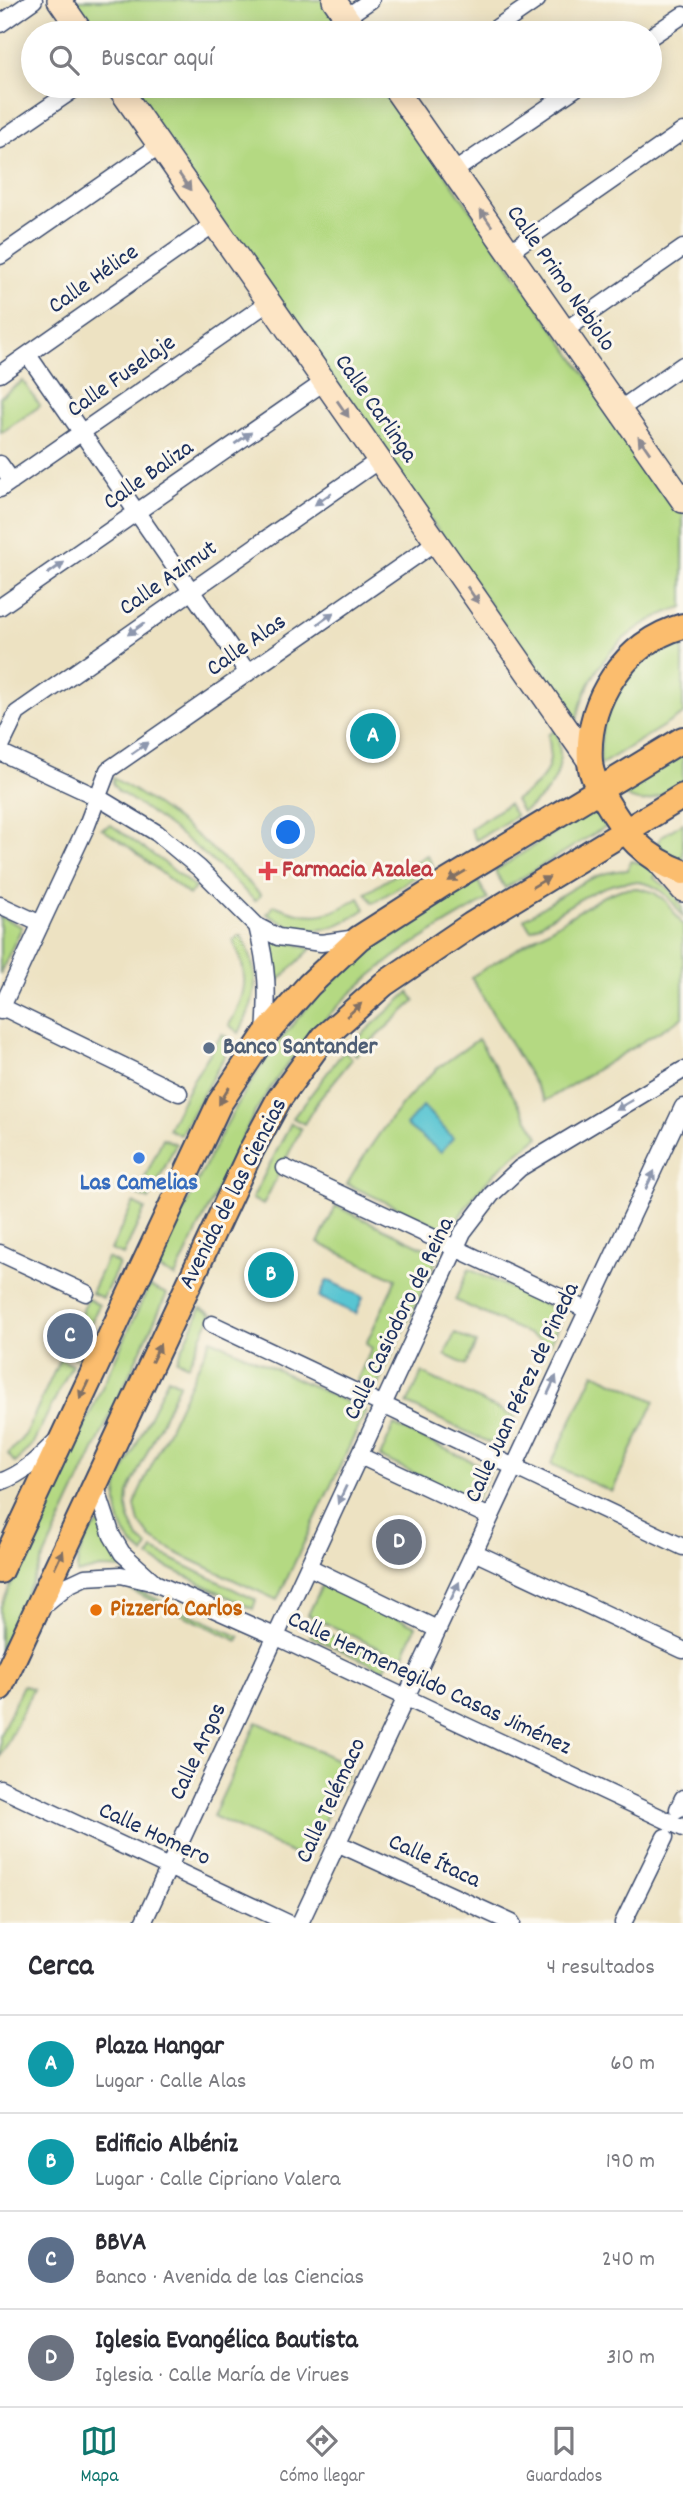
<!DOCTYPE html>
<html lang="es">
<meta charset="utf-8">
<style>
:root{--surface:#fff;--page:#f7f7f7;--text:#2b2b33;--muted:#7c7c81;--line:#e1e1e2;--accent:#0f766e}
body{margin:0;font-family:Dekko,sans-serif;background:var(--page);color:var(--text)}
.you{position:absolute;left:289px;top:833px;width:24px;height:24px;margin:-18px;border:5px solid #fff;border-radius:50%;background:#1a73e8;box-shadow:0 0 0 10px #1a73e833}
.badge{display:grid;place-items:center;width:46px;height:46px;border-radius:50%;background:var(--accent);color:#fff;font-size:23px;font-weight:700}
.pin{position:absolute;translate:-50% -50%;border:4px solid #fff;box-shadow:0 2px 7px #0006}
.list{margin:0;padding:0;list-style:none}
h2{display:flex;justify-content:space-between;align-items:center;height:91px;margin:0;padding:0 28px;font-size:30px}
h2 small{font-size:23px;font-weight:400;color:var(--muted)}
.list li{display:grid;grid-template-columns:46px 1fr auto;gap:21px;align-items:center;box-sizing:border-box;height:98px;padding:0 28px;border-top:2px solid var(--line)}
.list b{display:block;font-size:26px;white-space:nowrap}
.list p{margin:0;font-size:23px;white-space:nowrap;color:var(--muted)}
.list em{font-size:23px;font-style:normal;color:var(--muted)}
.icon{flex:none;width:38px;height:38px;fill:none;stroke:currentColor;stroke-width:2;stroke-linecap:round;stroke-linejoin:round}
.map{position:relative;flex:none;width:683px;height:1923px;overflow:hidden}
.search{position:absolute;background:var(--surface);box-shadow:0 4px 18px #0003;left:21px;right:21px;top:21px;height:77px;display:flex;align-items:center;gap:18px;box-sizing:border-box;padding:0 24px;border-radius:38px;color:var(--muted);font-size:26px}
.sheet{height:483px;background:var(--surface)}
nav{display:flex;justify-content:space-around;align-items:center;box-sizing:border-box;height:98px;border-top:2px solid var(--line);background:var(--surface);font-size:19px;color:var(--muted)}
nav a{display:grid;justify-items:center;gap:4px}
nav .on{color:var(--accent)}
.map>svg:first-child{display:block}
.green{fill:#b4d982;stroke:#688470;stroke-width:2}
.water{fill:#59c5d2;stroke:#3a7a98;stroke-width:2}
.lines{fill:none;stroke-linecap:round;stroke-linejoin:round}
.street-casing{stroke:#3a4a6d;stroke-width:19}
.secondary-casing{stroke:#3a4a6d;stroke-width:26}
.primary-casing{stroke:#3a4a6d;stroke-width:28}
.street{stroke:#fff;stroke-width:16}
.secondary{stroke:#fde5c5;stroke-width:23}
.primary{stroke:#fbbd6e;stroke-width:24}
.oneway{fill:#8c8a92}
.oneway2{fill:#8d97ae}
.oneway3{fill:#806f65}
.health-dot{fill:#e0444e;stroke:#fbf7ec;stroke-width:2.5}
.service-dot{fill:#5c6f8a;stroke:#fbf7ec;stroke-width:2.5}
.shop-dot{fill:#3f7fe0;stroke:#fbf7ec;stroke-width:2.5}
.food-dot{fill:#e8710a;stroke:#fbf7ec;stroke-width:2.5}
.labels{text-anchor:middle;dominant-baseline:central;stroke-width:6;stroke-linejoin:round;paint-order:stroke}
.street-label{font-size:24px;fill:#1b2f5e;stroke:#fbf7ec}
.health-label{font-size:24px;font-weight:bold;fill:#be3a42;stroke:#fbf7ec;text-anchor:start}
.service-label{font-size:24px;font-weight:bold;fill:#4e5e75;stroke:#fbf7ec;text-anchor:start}
.shop-label{font-size:24px;font-weight:bold;fill:#366cbe;stroke:#fbf7ec}
.food-label{font-size:24px;font-weight:bold;fill:#c56008;stroke:#fbf7ec;text-anchor:start}
</style>
<div class="map">
<svg width="683" height="1923" viewBox="0 0 683 1923">
<rect width="100%" height="100%" fill="#fbf7ec"/>
<filter id="ink" filterUnits="userSpaceOnUse"><feTurbulence type="fractalNoise" baseFrequency=".0143" numOctaves="2"/><feDisplacementMap in="SourceGraphic" scale="14" xChannelSelector="R" yChannelSelector="G"/><feConvolveMatrix kernelMatrix="1 2 1 2 8 2 1 2 1" color-interpolation-filters="sRGB"/></filter>
<filter id="wash" filterUnits="userSpaceOnUse"><feTurbulence type="fractalNoise" baseFrequency=".00686" numOctaves="4" result="noise"/><feDisplacementMap in="SourceGraphic" scale="28" xChannelSelector="R" yChannelSelector="G"/><feGaussianBlur stdDeviation="1.57" result="paint"/><feColorMatrix in="noise" values="0 0 0 0 0 0 0 0 0 0 0 0 0 0 0 0 0 1.4 0 .05"/><feComposite in="paint" operator="in"/></filter>
<g filter="url(#wash)">
<rect width="100%" height="100%" fill="#ede2c2"/>
<path class="green" d="M 69,0 L 325,0 L 348,33 L 92,33 Z
M 128,86 L 384,86 L 683,514 L 683,607 C 624,625 587,667 575,727 Z
M 23,381 L 40,406 L 1,433 L 0,397 Z
M 683,634 L 683,714 L 600,765 C 600,730 604,693 630,666 C 642,654 668,644 683,634 Z
M 556,730 C 567,769 555,791 522,812 L 515,800 C 542,784 556,770 548,735 Z
M 683,753 L 683,781 C 659,795 647,812 621,793 L 621,790 Z
M 113,778 C 169,809 216,850 261,895 L 255,901 C 213,859 169,823 118,791 L 113,784 Z
M 508,804 L 516,816 L 476,840 L 470,829 Z
M 598,804 L 610,824 L 505,888 L 495,871 Z
M 683,823 L 683,861 L 654,848 L 662,836 Z
M 111,825 L 166,864 L 195,888 L 189,895 L 129,847 L 102,829 Z
M 427,855 L 433,866 L 373,903 L 366,893 Z
M 630,861 L 642,863 L 658,870 L 654,878 C 669,888 683,898 683,917 C 678,909 673,901 666,895 C 625,858 568,908 531,930 L 524,919 C 556,900 590,870 628,870 Z
M 478,881 L 488,899 C 457,918 423,936 393,958 C 337,1000 291,1053 255,1112 L 175,1277 L 157,1268 C 207,1162 247,1062 334,980 C 377,940 428,911 478,881 Z
M 638,888 L 653,892 L 666,901 L 683,925 L 683,1017 L 545,1101 L 471,977 L 602,897 L 622,889 Z
M 359,898 L 365,909 C 330,934 304,938 267,914 L 274,905 C 308,920 328,918 359,898 Z
M 0,916 L 22,927 L 0,974 Z
M 262,933 L 311,949 L 274,985 L 269,950 Z
M 241,935 C 261,974 259,995 239,1033 L 229,1025 C 247,994 250,974 233,941 Z
M 409,992 L 415,1001 L 356,1055 L 348,1047 Z
M 222,1034 L 233,1041 L 180,1135 L 168,1129 L 193,1080 Z
M 478,1039 L 539,1137 C 500,1165 474,1190 450,1232 L 347,1184 C 372,1141 400,1101 438,1068 C 451,1058 465,1049 478,1039 Z
M 344,1051 L 352,1059 L 318,1101 L 304,1124 L 293,1118 Z
M 291,1123 L 301,1129 L 263,1205 L 252,1199 Z
M 163,1138 L 176,1144 L 149,1200 L 137,1195 Z
M 133,1203 L 145,1209 L 123,1255 L 111,1250 Z
M 336,1206 L 439,1255 L 376,1389 L 357,1380 L 372,1348 L 366,1344 L 396,1279 L 318,1243 Z
M 107,1258 L 119,1264 L 103,1298 L 91,1293 Z
M 469,1269 L 564,1313 L 550,1344 L 455,1300 Z
M 149,1286 L 167,1294 L 0,1651 L 0,1608 Z
M 88,1299 L 99,1305 L 75,1358 L 63,1352 Z
M 201,1308 L 212,1314 L 188,1365 L 177,1360 Z
M 455,1333 L 476,1343 L 466,1365 L 445,1355 Z
M 211,1339 L 366,1411 L 277,1600 L 181,1555 L 151,1538 L 139,1522 L 135,1506 L 138,1494 Z
M 60,1359 L 72,1365 L 33,1443 L 15,1463 L 8,1454 L 25,1435 Z
M 422,1373 L 515,1417 L 501,1448 L 407,1404 Z
M 594,1373 L 655,1401 L 612,1492 L 551,1464 Z
M 168,1378 L 179,1384 L 128,1493 L 127,1507 L 129,1519 L 139,1539 L 148,1546 L 144,1554 C 119,1537 113,1509 119,1481 Z
M 394,1425 L 490,1470 L 475,1502 L 380,1457 Z
M 101,1523 L 129,1569 L 100,1568 L 77,1574 C 76,1558 86,1530 101,1523 Z
M 153,1550 L 256,1600 L 253,1609 L 159,1563 L 149,1557 Z
M 323,1583 L 416,1626 L 402,1659 L 308,1615 Z
M 133,1588 L 240,1637 L 238,1641 L 132,1591 Z
M 314,1627 L 388,1662 L 384,1670 L 310,1636 Z
M 23,1685 L 33,1689 L 0,1758 L 0,1735 Z
M 257,1722 L 350,1766 L 306,1860 L 213,1816 Z"/>
<path class="water" d="M 423,1106 L 453,1138 L 441,1152 L 406,1125 Z
M 327,1280 L 363,1297 L 356,1314 L 319,1297 Z"/>
</g>
<g filter="url(#ink)">
<g class="lines">
<defs>
<path id="street" d="M 346,17 L 371,0
M 0,24 L 34,0
M 489,33 L 537,0
M 650,37 L 683,15
M 0,140 L 79,86
M 453,172 L 579,86
M 509,252 L 683,131
M 0,256 L 160,145
M 564,331 L 683,248
M 28,355 L 248,673
M 0,374 L 214,224
M 619,410 L 683,365
M 0,464 L 12,481
M 0,489 L 269,302
M 0,607 L 324,382
M 0,748 L 17,713 L 379,460
M 0,752 L 99,798 L 157,833 L 199,868 L 257,926 L 278,937 L 321,943 L 357,938
M 0,905 L 41,924
M 257,926 C 268,970 268,990 265,1035
M 2,1007 L 179,1093
M 0,1011 L 87,825 L 108,770 L 436,542
M 285,1168 L 587,1310
M 0,1253 L 86,1293
M 212,1324 L 683,1547
M 360,1456 L 490,1517
M 0,1482 C 23,1474 38,1459 55,1442
M 95,1484 L 112,1536 L 122,1553 L 153,1581
M 474,1552 L 683,1650
M 309,1567 L 437,1629
M 44,1605 L 68,1585 L 85,1577 L 121,1575 L 155,1583 L 277,1637 L 683,1828
M 0,1788 L 288,1923
M 678,1809 L 683,1798
M 337,1843 L 512,1923
M 143,1923 L 463,1232 L 492,1194 L 520,1168 L 683,1070
M 300,1923 L 683,1107
M 623,1923 L 665,1837"/>
<path id="secondary" d="M 59,0 L 82,33
M 334,0 L 357,33
M 118,86 L 590,762
M 393,86 L 683,501
M 657,860 L 683,890"/>
<path id="primary" d="M 683,626 C 624,643 586,701 590,762 C 591,776 599,789 606,801 C 627,836 643,857 683,872
M 0,1571 L 219,1104 L 265,1035 L 309,985 L 359,938 L 445,883 L 683,739
M 0,1688 L 251,1151 L 279,1099 L 324,1037 L 384,984 L 471,925 L 683,796"/>
</defs>
<use href="#street" class="street-casing"/>
<use href="#secondary" class="secondary-casing"/>
<use href="#primary" class="primary-casing"/>
<use href="#street" class="street"/>
<use href="#secondary" class="secondary"/>
<use href="#primary" class="primary"/>
</g>
<defs><path id="oneway-solid" d="M-6-.8H1V-3.2L6.5 0L1 3.2V.8H-6Z" transform="scale(1.75)"/></defs>
<g class="oneway">
<use href="#oneway-solid" transform="translate(185 182) rotate(55)"/>
<use href="#oneway-solid" transform="translate(486 218) rotate(-125)"/>
<use href="#oneway-solid" transform="translate(343 409) rotate(55)"/>
<use href="#oneway-solid" transform="translate(644 445) rotate(-125)"/>
<use href="#oneway-solid" transform="translate(473 595) rotate(55)"/>
</g>
<g class="oneway2">
<use href="#oneway-solid" transform="translate(243 438) rotate(-35)"/>
<use href="#oneway-solid" transform="translate(323 499) rotate(145)"/>
<use href="#oneway-solid" transform="translate(56 568) rotate(-35)"/>
<use href="#oneway-solid" transform="translate(326 618) rotate(-35)"/>
<use href="#oneway-solid" transform="translate(136 629) rotate(145)"/>
<use href="#oneway-solid" transform="translate(140 748) rotate(-35)"/>
<use href="#oneway-solid" transform="translate(624 1105) rotate(150)"/>
<use href="#oneway-solid" transform="translate(650 1180) rotate(-64)"/>
<use href="#oneway-solid" transform="translate(552 1385) rotate(-65)"/>
<use href="#oneway-solid" transform="translate(342 1495) rotate(115)"/>
<use href="#oneway-solid" transform="translate(455 1591) rotate(-65)"/>
</g>
<g class="oneway3">
<use href="#oneway-solid" transform="translate(457 876) rotate(149)"/>
<use href="#oneway-solid" transform="translate(541 882) rotate(-31)"/>
<use href="#oneway-solid" transform="translate(354 1010) rotate(-42)"/>
<use href="#oneway-solid" transform="translate(224 1096) rotate(121)"/>
<use href="#oneway-solid" transform="translate(156 1353) rotate(-65)"/>
<use href="#oneway-solid" transform="translate(84 1390) rotate(115)"/>
<use href="#oneway-solid" transform="translate(59 1559) rotate(-65)"/>
</g>
</g>
<path class="health-dot" d="M264.5 860.5h7v7h7v7h-7v7h-7v-7h-7v-7h7z"/>
<circle class="service-dot" cx="209" cy="1048" r="7"/>
<circle class="shop-dot" cx="139" cy="1158" r="7"/>
<circle class="food-dot" cx="96" cy="1610" r="7"/>
<g class="labels">
<g class="street-label">
<text transform="translate(560 279) rotate(55)">Calle Primo Nebiolo</text>
<text transform="translate(94 280) rotate(-35)">Calle Hélice</text>
<text transform="translate(122 377) rotate(-35)">Calle Fuselaje</text>
<text transform="translate(375 409) rotate(55)">Calle Carlinga</text>
<text transform="translate(149 476) rotate(-35)">Calle Baliza</text>
<text transform="translate(169 579) rotate(-35)">Calle Azimut</text>
<text transform="translate(247 646) rotate(-35)">Calle Alas</text>
<text transform="translate(234 1194) rotate(-63)">Avenida de las Ciencias</text>
<text transform="translate(400 1319) rotate(-64)">Calle Casiodoro de Reina</text>
<text transform="translate(523 1393) rotate(-65)">Calle Juan Pérez de Pineda</text>
<text transform="translate(429 1684) rotate(25)">Calle Hermenegildo Casas Jiménez</text>
<text transform="translate(199 1752) rotate(-65)">Calle Argos</text>
<text transform="translate(332 1801) rotate(-65)">Calle Telémaco</text>
<text transform="translate(154 1835) rotate(25)">Calle Homero</text>
<text transform="translate(434 1862) rotate(25)">Calle Ítaca</text>
</g>
<g class="health-label">
<text x="282" y="871">Farmacia Azalea</text>
</g>
<g class="service-label">
<text x="223" y="1048">Banco Santander</text>
</g>
<g class="shop-label">
<text x="139" y="1184">Las Camelias</text>
</g>
<g class="food-label">
<text x="110" y="1610">Pizzería Carlos</text>
</g>
</g>
</svg>
<div class="you"></div>
<div class="pin badge" style="left:373px;top:736px;background:#0f9aa8">A</div>
<div class="pin badge" style="left:271px;top:1275px;background:#0f9aa8">B</div>
<div class="pin badge" style="left:70px;top:1336px;background:#5c6f8a">C</div>
<div class="pin badge" style="left:399px;top:1542px;background:#6b7280">D</div>
<div class="search"><svg class="icon" aria-label="search" viewBox="0 0 24 24"><circle cx="10" cy="10" r="6"/><path d="M15 15l6 6"/></svg>Buscar aquí</div>
</div>
<section class="sheet">
<h2>Cerca<small>4 resultados</small></h2>
<ul class="list">
<li><span class="badge" style="background:#0f9aa8">A</span><div><b>Plaza Hangar</b><p>Lugar · Calle Alas</p></div><em>60 m</em></li>
<li><span class="badge" style="background:#0f9aa8">B</span><div><b>Edificio Albéniz</b><p>Lugar · Calle Cipriano Valera</p></div><em>190 m</em></li>
<li><span class="badge" style="background:#5c6f8a">C</span><div><b>BBVA</b><p>Banco · Avenida de las Ciencias</p></div><em>240 m</em></li>
<li><span class="badge" style="background:#6b7280">D</span><div><b>Iglesia Evangélica Bautista</b><p>Iglesia · Calle María de Virues</p></div><em>310 m</em></li>
</ul>
</section>
<nav>
<a class="on"><svg class="icon" aria-label="map" viewBox="0 0 24 24"><path d="M3 6l6-2 6 2 6-2v14l-6 2-6-2-6 2zM9 4v14M15 6v14"/></svg>Mapa</a>
<a><svg class="icon" aria-label="directions" viewBox="0 0 24 24"><path d="M12 3l9 9-9 9-9-9zM9 14v-3h6M13 9l2 2-2 2"/></svg>Cómo llegar</a>
<a><svg class="icon" aria-label="saved" viewBox="0 0 24 24"><path d="M7 4h10v16l-5-4-5 4z"/></svg>Guardados</a>
</nav>
